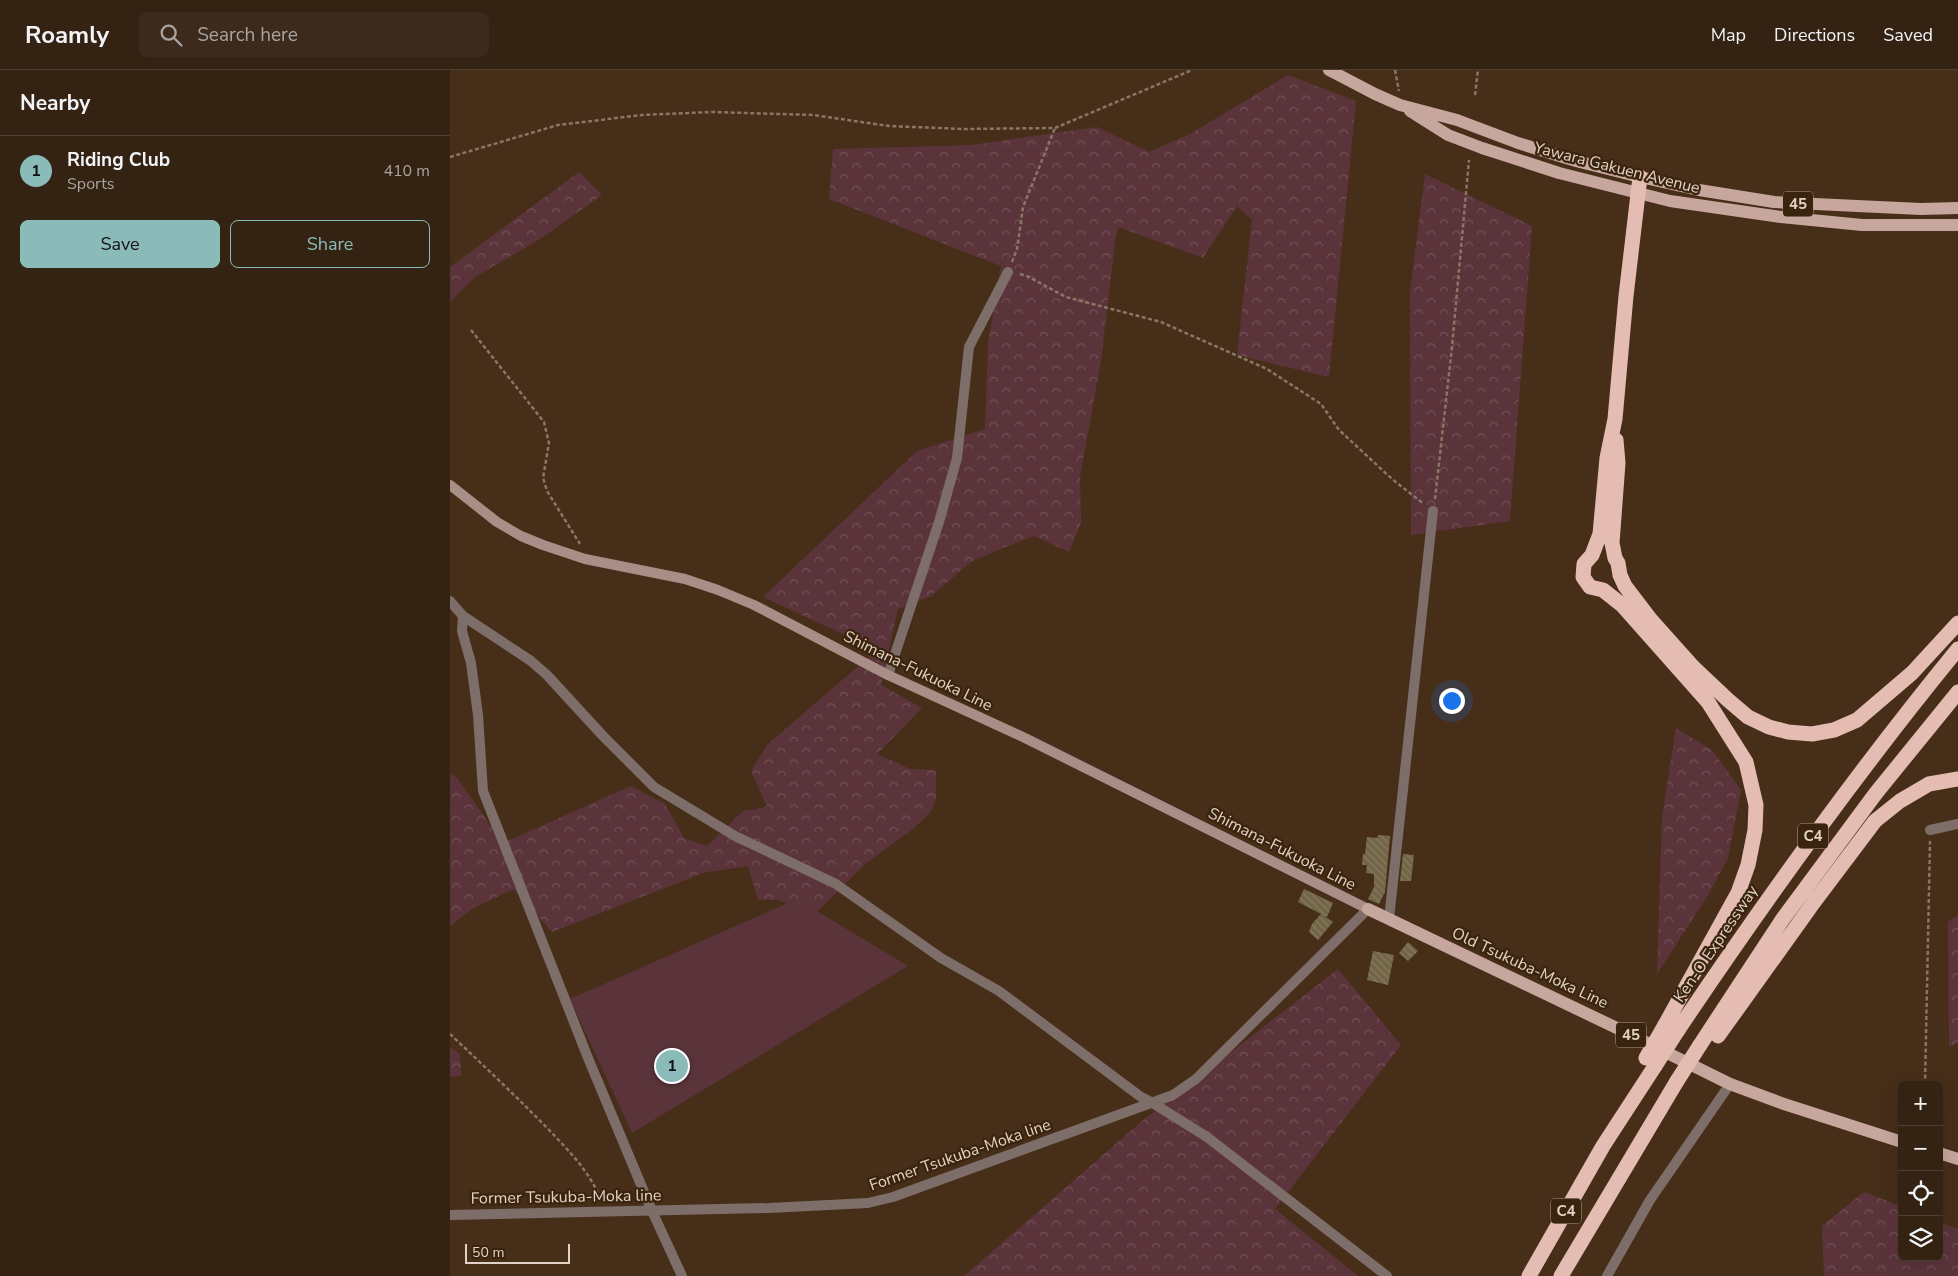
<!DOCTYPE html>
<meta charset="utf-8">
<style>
:root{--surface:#342213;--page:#3c2a1c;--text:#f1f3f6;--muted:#a9a4a0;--line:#4e3f33;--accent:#8bbbb9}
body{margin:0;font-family:"Nunito Sans",sans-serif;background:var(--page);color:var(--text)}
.controls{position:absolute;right:15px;bottom:15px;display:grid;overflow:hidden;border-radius:8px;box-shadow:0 5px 20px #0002}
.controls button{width:45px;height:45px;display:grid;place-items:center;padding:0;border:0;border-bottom:1px solid var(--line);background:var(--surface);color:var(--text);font:25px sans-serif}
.scale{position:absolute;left:15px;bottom:12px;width:105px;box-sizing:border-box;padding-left:5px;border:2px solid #e1d2c5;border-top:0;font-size:14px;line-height:18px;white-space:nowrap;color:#e1d2c5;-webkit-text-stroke:4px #3b240e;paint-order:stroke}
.you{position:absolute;left:1001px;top:630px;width:18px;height:18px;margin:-12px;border:4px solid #fff;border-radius:50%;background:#1a73e8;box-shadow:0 0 0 8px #1a73e833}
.badge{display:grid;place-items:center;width:32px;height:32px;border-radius:50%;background:var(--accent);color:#111;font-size:16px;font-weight:700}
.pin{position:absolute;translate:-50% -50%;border:2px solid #fff;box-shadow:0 1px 5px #0006}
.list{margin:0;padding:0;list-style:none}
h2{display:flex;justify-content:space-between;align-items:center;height:65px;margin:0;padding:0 20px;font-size:21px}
h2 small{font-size:16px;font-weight:400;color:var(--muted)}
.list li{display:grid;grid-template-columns:32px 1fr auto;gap:15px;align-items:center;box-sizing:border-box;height:70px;padding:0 20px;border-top:1px solid var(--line)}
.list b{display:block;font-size:19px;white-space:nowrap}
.list p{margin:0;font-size:16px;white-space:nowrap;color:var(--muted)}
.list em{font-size:16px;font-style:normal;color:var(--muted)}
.actions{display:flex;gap:10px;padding:15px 20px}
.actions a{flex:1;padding:11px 0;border:1px solid var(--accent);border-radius:8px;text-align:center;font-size:18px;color:var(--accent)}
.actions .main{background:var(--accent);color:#111}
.icon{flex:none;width:28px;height:28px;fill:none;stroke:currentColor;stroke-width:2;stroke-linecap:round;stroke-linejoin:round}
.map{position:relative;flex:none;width:1508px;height:1206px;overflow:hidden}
header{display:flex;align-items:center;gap:30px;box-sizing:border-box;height:70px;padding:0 25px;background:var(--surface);border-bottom:1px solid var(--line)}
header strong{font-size:24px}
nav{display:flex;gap:28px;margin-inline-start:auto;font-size:18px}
.search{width:350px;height:45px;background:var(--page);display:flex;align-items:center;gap:12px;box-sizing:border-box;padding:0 18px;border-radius:8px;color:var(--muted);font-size:19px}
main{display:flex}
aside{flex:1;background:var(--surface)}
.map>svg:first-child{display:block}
.forest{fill:url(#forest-crowns)}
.garden{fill:#5b343b}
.building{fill:url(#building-back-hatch)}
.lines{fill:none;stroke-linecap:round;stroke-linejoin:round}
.path{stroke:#8a7664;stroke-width:2.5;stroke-dasharray:4 2.5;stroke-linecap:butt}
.minor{stroke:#7e6e69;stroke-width:10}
.tertiary{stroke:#7e6e69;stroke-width:10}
.secondary{stroke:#a78e87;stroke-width:10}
.primary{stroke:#c7a69d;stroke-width:12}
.motorway{stroke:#e4bcb2;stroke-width:15}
.motorway-bridge{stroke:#e4bcb2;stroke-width:15}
.labels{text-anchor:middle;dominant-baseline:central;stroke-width:4.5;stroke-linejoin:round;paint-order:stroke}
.shield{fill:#3b240e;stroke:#af9e8e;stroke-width:1}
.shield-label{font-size:15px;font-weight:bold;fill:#e1d2c5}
.street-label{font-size:16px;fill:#e1d2c5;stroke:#3b240e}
</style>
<header>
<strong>Roamly</strong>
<div class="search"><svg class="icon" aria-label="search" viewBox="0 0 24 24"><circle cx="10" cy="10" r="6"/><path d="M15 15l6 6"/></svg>Search here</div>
<nav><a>Map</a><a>Directions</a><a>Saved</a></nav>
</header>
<main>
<aside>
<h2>Nearby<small></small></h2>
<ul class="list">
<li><span class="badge">1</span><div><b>Riding Club</b><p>Sports</p></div><em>410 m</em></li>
</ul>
<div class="actions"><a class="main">Save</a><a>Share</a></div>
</aside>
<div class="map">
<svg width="1508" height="1206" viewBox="0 0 1508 1206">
<defs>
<pattern id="forest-crowns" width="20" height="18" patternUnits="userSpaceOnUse" patternTransform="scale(1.25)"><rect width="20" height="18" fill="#5b343b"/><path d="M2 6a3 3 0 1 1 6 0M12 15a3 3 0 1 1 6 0" fill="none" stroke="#725056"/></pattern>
<pattern id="building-back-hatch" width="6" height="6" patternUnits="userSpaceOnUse" patternTransform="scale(1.25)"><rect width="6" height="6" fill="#726647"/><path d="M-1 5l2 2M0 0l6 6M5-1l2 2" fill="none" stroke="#867b60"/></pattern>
</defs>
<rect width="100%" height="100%" fill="#462e19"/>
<path class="forest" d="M 838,5 L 906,31 L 879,307 L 787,285 L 802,150 L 787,136 L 753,188 L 668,157 L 665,172 L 651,291 L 630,407 L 631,453 L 619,482 L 584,466 L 553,478 L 521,492 L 481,526 L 448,539 L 431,615 L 472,638 L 427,684 L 460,699 L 486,700 L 486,730 L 480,743 L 463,759 L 415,794 L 367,842 L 326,830 L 308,830 L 298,796 L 253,803 L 102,862 L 63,819 L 24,838 L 0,856 L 0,704 L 7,708 L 53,773 L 181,716 L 215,734 L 234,768 L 257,776 L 293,741 L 317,737 L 301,701 L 317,675 L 427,580 L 313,527 L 467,381 L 535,359 L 538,273 L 551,196 L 379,129 L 383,79 L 521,75 L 647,57 L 699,82 L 740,64 Z
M 129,102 L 152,125 L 90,169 L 25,207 L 0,232 L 0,197 Z
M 975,104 L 1082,156 L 1060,451 L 961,465 L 960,222 Z
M 1226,658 L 1262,680 L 1291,720 L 1278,788 L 1258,825 L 1207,904 L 1212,746 Z
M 1508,845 L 1508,973 L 1499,977 L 1498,852 Z
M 888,899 L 951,975 L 825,1139 L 908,1206 L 514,1206 L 692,1051 Z
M 0,977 L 10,984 L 11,1006 L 0,1007 Z
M 1414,1122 L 1452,1137 L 1452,1187 L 1489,1187 L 1489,1152 L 1508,1159 L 1508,1206 L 1374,1206 L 1372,1156 Z"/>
<path class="garden" d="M 347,829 L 458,896 L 182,1063 L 120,929 Z"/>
<path class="building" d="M 928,765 L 940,766 L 935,822 L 929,834 L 918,829 L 924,817 L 924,804 L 916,803 L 917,795 L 912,795 L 913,784 L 915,784 L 917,767 L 927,768 Z
M 953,784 L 964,785 L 961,811 L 950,811 Z
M 854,819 L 883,833 L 877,847 L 874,846 L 883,852 L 868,870 L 859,862 L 862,854 L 871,844 L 848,832 Z
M 958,872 L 968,881 L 958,891 L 949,883 Z
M 923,881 L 944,885 L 938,915 L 917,910 Z"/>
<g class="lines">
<path class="path" d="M 945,0 L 949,21
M 1025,25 L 1028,0
M 0,87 L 108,55 L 192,45 L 262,42 L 363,45 L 439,56 L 514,59 L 605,58 L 742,0
M 562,192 L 567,179 L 573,137 L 605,58
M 570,204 L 577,206 L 616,227 L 711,252 L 817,299 L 871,334 L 889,360 L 942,409 L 974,434
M 21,260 L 94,352 L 99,373 L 93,408 L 97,421 L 130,474
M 985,429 L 1002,277 L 1019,90
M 0,964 C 34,996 69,1029 102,1063 C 121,1083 141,1104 151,1130
M 1475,1015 L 1480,771"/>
<path class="minor" d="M 0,531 L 13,546 L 81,591 L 97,605 L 153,666 L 204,717 L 285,766 L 386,814 L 491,888 L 549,921 L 691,1027 L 701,1032 L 757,1067 L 937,1206
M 13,546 L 12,561 L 21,593 L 28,645 L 33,721 L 138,988 L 202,1141 L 232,1206
M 438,605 L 489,452 L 507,388 L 519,277 L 558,202
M 1480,760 L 1508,754
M 939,849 L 983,441
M 1157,1206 L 1200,1130 L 1280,1014"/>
<path class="tertiary" d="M 0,1145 L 319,1138 L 418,1133 L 443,1127 L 723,1025 L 746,1009 L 918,839"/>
<path class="secondary" d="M 0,415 L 47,452 L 71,466 L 93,475 L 135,489 L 235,509 L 268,520 L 304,535 L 438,605 L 575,668 L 918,839"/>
<path class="primary" d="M 879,0 L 925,24 L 950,35 L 1007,50 L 1068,73 L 1126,91 L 1190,107 L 1249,120 L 1324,132 L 1471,139 L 1508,138
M 960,41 L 998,65 L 1032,78 L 1109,103 L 1220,131 L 1331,147 L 1412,155 L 1508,155
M 918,839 L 1173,961 L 1280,1014 L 1334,1034 L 1452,1072
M 1489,1083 L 1508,1089"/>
<path class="motorway" d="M 1190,107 L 1176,226 L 1165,349 L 1157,388 L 1150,464 L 1142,485 L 1134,494 L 1133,507 L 1140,517 L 1153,520 L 1172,535 L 1258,632 L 1296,692 L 1306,735 L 1305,760 L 1298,795 L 1288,823 L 1215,955
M 1166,370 L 1168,393 L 1162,473 L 1165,488 L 1168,493 L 1170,505 L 1175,516 L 1201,550 L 1243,597 L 1278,630 L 1298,647 L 1319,657 L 1338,662 L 1362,664 L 1384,660 L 1407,650 L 1462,603 L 1508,553
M 1228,960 C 1316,829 1408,701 1508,579
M 1268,966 L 1364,832 L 1425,751 L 1450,731 L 1479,714 L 1508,709
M 1250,975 L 1332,850 L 1426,723 L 1508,622
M 1079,1206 L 1153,1076 L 1205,996
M 1111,1206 L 1227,1011"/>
<path class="motorway-bridge" d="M 1196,988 L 1215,955
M 1205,996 L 1228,960
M 1227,1011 L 1250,975"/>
</g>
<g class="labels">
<g class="shield">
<rect x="1333" y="121.5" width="30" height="25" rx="4"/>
<rect x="1348" y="753.5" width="30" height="25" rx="4"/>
<rect x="1166" y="952.5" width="30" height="25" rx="4"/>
<rect x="1101" y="1128.5" width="30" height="25" rx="4"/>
</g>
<g class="shield-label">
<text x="1348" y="134">45</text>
<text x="1363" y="766">C4</text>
<text x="1181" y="965">45</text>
<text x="1116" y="1141">C4</text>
</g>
<g class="street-label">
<text transform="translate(1167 98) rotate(14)">Yawara Gakuen Avenue</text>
<text transform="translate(468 601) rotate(26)">Shimana-Fukuoka Line</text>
<text transform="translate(832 779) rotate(27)">Shimana-Fukuoka Line</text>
<text transform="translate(1266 874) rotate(-56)">Ken-O Expressway</text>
<text transform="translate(1080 898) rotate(25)">Old Tsukuba-Moka Line</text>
<text transform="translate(510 1085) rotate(-19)">Former Tsukuba-Moka line</text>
<text transform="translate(116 1127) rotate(-1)">Former Tsukuba-Moka line</text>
</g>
</g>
</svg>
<div class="controls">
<button>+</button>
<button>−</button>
<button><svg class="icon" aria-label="locate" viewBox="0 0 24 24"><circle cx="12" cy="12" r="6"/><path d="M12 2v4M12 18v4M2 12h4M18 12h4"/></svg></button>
<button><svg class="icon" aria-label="layers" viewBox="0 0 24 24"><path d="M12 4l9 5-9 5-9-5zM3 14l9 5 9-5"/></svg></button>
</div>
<div class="scale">50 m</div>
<div class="you"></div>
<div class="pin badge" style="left:222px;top:996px">1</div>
</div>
</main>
